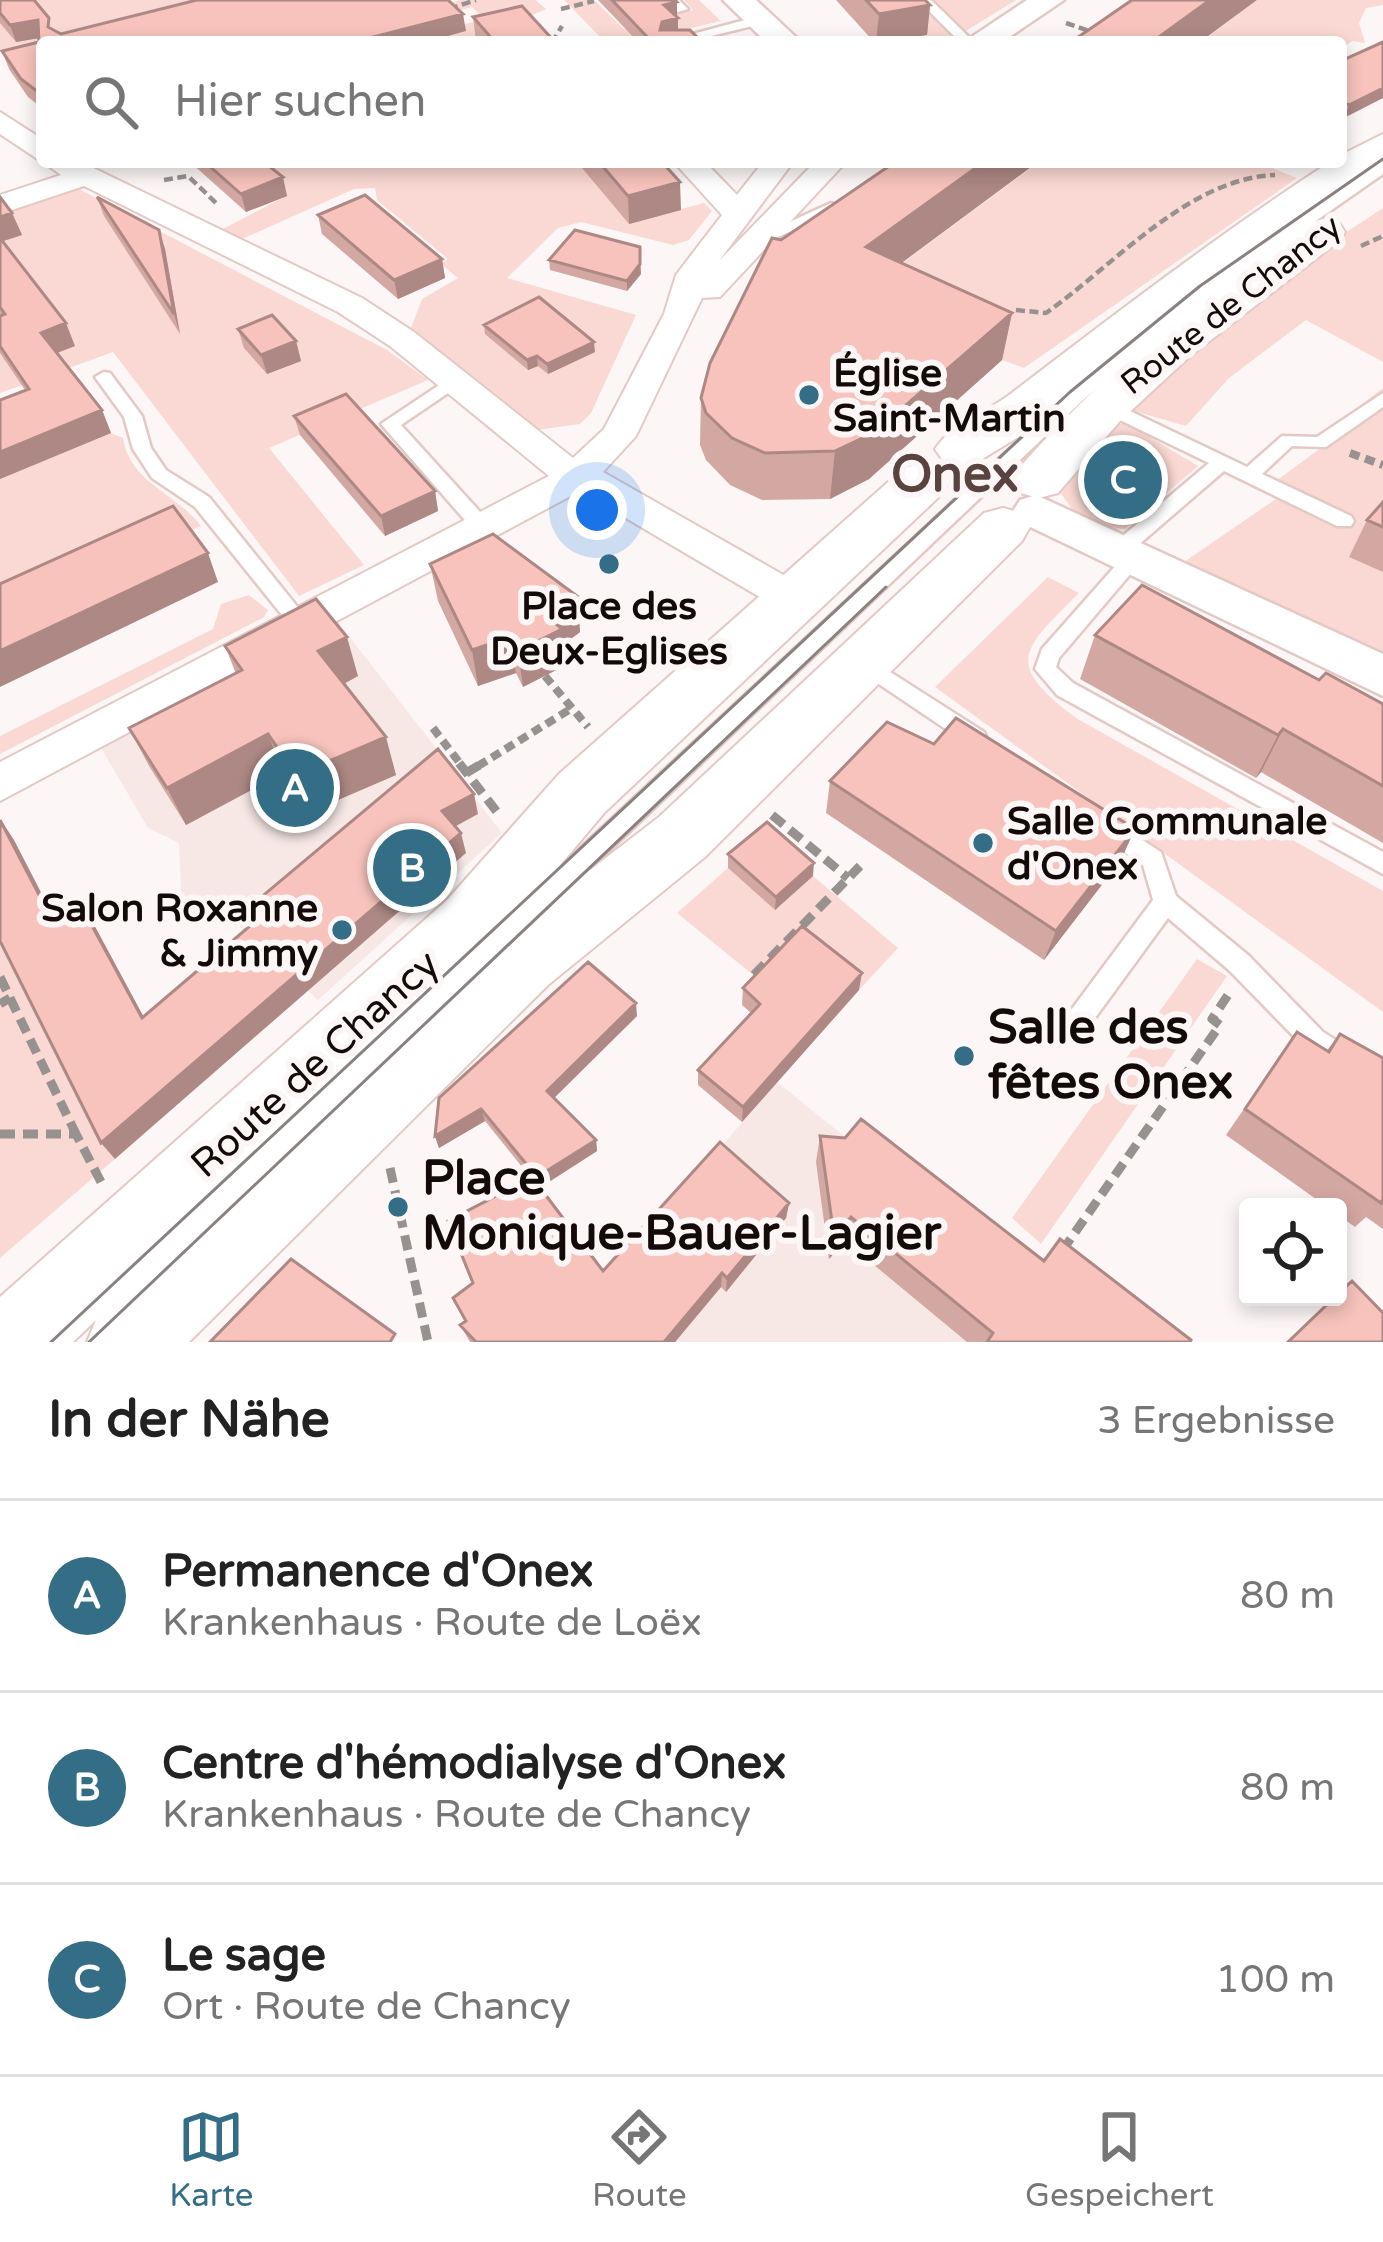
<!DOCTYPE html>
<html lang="de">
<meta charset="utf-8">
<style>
:root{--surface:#fff;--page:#f6f6f6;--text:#222;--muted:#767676;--line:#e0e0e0;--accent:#336d86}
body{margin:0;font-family:"Varela Round",sans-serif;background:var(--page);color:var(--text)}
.controls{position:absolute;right:36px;bottom:36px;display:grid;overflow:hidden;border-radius:12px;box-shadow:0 6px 18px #0003}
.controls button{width:108px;height:108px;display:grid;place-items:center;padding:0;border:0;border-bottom:3px solid var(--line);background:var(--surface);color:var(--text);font:60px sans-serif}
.you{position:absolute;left:597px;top:510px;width:42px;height:42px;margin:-30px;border:9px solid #fff;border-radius:50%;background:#1a73e8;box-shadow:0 0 0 18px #1a73e833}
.badge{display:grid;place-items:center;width:78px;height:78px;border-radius:50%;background:var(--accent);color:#fff;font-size:39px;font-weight:700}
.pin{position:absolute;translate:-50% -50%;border:6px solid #fff;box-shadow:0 3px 12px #0006}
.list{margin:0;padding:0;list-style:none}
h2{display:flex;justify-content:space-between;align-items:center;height:156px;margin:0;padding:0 48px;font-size:51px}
h2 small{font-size:39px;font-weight:400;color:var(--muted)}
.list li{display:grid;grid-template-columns:78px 1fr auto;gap:36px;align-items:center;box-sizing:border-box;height:192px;padding:0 48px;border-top:3px solid var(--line)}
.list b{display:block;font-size:45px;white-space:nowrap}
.list p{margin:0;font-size:39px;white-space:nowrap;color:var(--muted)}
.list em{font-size:39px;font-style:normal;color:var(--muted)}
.icon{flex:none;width:66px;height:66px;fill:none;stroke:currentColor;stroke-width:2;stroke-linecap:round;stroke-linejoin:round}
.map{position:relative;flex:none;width:1383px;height:1342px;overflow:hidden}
.search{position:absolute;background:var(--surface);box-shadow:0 6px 18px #0003;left:36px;right:36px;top:36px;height:132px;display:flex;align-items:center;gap:30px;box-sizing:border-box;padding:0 42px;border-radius:12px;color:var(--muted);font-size:45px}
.sheet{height:732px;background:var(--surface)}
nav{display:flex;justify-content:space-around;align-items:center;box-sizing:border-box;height:168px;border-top:3px solid var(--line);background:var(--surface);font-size:33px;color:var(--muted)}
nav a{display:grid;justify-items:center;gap:6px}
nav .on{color:var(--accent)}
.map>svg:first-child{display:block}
.built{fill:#f7e8e6}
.green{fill:#fad8d3}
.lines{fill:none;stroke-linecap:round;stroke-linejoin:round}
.service-casing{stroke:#e3c9c5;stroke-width:5}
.minor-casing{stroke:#e3c9c5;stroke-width:4}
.tertiary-casing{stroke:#e3c9c5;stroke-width:5}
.secondary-casing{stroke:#e3c9c5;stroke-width:4}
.path-far2{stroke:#979190;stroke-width:4.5;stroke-dasharray:9 4.5;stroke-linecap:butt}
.path-far1{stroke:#979190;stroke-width:8;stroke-dasharray:10 6;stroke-linecap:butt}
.path{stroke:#979190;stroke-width:9;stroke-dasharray:15 8;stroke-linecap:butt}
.service{fill:#fff;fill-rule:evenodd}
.minor{fill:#fff;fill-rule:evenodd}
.tertiary{fill:#fff;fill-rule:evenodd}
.secondary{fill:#fff;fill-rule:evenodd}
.tram{stroke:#898281;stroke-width:3}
.wall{fill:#d4a8a2}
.shaded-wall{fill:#ad8884}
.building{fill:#f7c3bc;stroke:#ad8884;stroke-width:3}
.poi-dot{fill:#336d86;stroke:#fcf7f6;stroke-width:4.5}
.labels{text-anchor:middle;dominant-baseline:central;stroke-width:12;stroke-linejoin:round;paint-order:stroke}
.far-street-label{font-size:33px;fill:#130a09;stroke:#fcf7f6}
.poi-label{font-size:39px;font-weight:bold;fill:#130a09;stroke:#fcf7f6;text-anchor:start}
.street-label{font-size:39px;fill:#130a09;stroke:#fcf7f6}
.near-poi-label{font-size:48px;font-weight:bold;fill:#130a09;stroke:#fcf7f6;text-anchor:start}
.district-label{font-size:51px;font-weight:bold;fill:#584340;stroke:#fcf7f6}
</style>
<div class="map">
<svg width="1383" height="1342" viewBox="0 0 1383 1342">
<rect width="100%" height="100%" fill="#fcf7f6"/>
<path class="built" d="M 338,622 L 502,833 L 318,1000 L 220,908 L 201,919 L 197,914 L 181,890 L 179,843 L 148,828 L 101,748 Z
M 777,1082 L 855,1145 L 976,1342 L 553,1342 Z"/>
<path class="green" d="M 0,0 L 212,0 L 0,50 Z
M 460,0 L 535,0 L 546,9 L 507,26 L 562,42 L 427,42 L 445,37 L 440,31 L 484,19 L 472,7 L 343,42 Z
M 564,0 L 594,0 L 624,29 L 693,10 L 684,0 L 699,0 L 721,21 L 631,42 L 605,42 Z
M 893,0 L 1016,0 L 948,42 L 933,42 Z
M 1257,0 L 1383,0 L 1383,5 L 1366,8 L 1359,23 L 1365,43 L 1352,41 L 1341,50 L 1341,42 L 1201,42 Z
M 248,162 L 578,162 L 629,223 L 704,203 L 712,211 L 689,240 L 673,245 L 581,222 L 558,228 L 507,278 L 636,315 L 591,413 L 580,424 L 537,430 L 411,328 L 422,299 L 458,278 L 441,264 L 448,259 L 377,200 L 375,188 L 354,189 L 242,239 L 223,229 L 286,196 Z
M 1039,162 L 1257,162 L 1297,178 L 1024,368 L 1002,360 L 902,263 Z
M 79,189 L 387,350 L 428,380 L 269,448 L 364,565 L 299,596 L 113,352 L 0,393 L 0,215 Z
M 1383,208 L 1383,362 L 1306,320 L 1229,378 L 1186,426 L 1134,411 L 1136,398 L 1319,250 Z
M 1383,388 L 1383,658 L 1181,564 L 1289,490 L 1276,481 L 1329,442 L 1318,438 Z
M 1116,424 L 1128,424 L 1198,466 L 1125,529 L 1104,528 L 1074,512 L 1058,489 Z
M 111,433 L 123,438 C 130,483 176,493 201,526 L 0,619 L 0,479 Z
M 1048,577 L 1079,593 C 1023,649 1002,663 1076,718 L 1383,891 L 1383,1012 L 935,687 Z
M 249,595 L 268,610 L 264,617 L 0,754 L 0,736 L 213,629 L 221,604 Z
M 728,868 L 775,910 L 813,876 L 898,948 L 859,990 L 800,944 L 763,983 L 677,913 Z
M 0,920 L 115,1159 L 0,1258 Z
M 1197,959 L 1227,976 L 1041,1244 L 1012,1218 Z"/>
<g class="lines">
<defs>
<path id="service" d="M 666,0 L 679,0 L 688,9 L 678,12 Z
M 918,0 L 931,0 L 974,42 L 960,42 Z
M 760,16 L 765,17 L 765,23 L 686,42 L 663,42 Z
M 1383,163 L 1383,174 L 1213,293 L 1083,400 L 451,1001 L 442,1004 L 433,1001 L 429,993 L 433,985 L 1071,392 L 1201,287 Z
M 831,203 L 836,205 L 836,211 L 762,244 L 750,244 L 748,241 Z
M 104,372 L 110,373 L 142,416 L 151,448 L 166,470 L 209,497 L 308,620 L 311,625 L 308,630 L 294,630 L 195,507 L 152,478 L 133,449 L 124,417 L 95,377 Z
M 454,375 L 463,381 L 460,385 L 401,425 L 491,524 L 494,529 L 484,536 L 477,534 L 381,424 Z
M 1383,393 L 1383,407 L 1326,447 L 1292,446 L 1262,474 L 1351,516 L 1354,521 L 1351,526 L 1337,526 L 1224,471 L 1129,553 L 1141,553 L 1144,558 L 1059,658 L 1056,667 L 1073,683 L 1383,852 L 1383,874 L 1057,695 L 1035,669 L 1042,649 L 1125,555 L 1112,555 L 1109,550 L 1112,545 L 1209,463 L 1097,409 L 1097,401 L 1109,401 L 1247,467 L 1282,436 L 1317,437 Z
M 862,654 L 984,732 L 987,738 L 984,744 L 968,744 L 855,668 L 852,662 L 855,656 Z
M 1106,817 L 1161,852 L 1176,896 L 1248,955 L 1323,1032 L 1383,1070 L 1383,1098 L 1305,1048 L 1230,971 L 1168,918 L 1087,1029 L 1078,1033 L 1069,1029 L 1065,1021 L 1069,1013 L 1153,900 L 1143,865 L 1098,834 L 1095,827 L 1098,820 Z"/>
<path id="minor" d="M 0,112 L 42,139 L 42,162 L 0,134 Z
M 43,162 L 81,162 L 362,298 L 414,332 L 573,458 L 604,429 L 664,314 L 676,275 L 722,215 L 674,162 L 705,162 L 737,195 L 763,162 L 793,162 L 719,261 L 815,162 L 846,162 L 720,297 L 702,298 L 636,436 L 603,472 L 808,589 L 814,599 L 808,609 L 794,614 L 780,609 L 580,491 L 0,801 L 0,762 L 549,476 L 390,346 L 338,312 L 84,186 L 0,214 L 0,195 L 61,175 Z"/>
<path id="tertiary" d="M 723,0 L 756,0 L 801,42 L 766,42 Z
M 1027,0 L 1064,0 L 1002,42 L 964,42 Z
M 1036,495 L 1383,654 L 1383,696 L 1020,522 L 1013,511 L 1020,500 Z"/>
<path id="secondary" d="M 1383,134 L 1383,164 L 1265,243 L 1033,428 L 979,461 L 961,466 L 943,461 L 935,449 C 951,424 985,413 1009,395 C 1114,315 1219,234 1330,162 L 1341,162 L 1341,155 Z
M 1323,219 L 1339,223 L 1345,232 L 1339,241 L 1189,357 L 1120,421 L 1058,493 L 1039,498 L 1020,493 L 1012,480 L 1020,467 C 1089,389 1167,323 1251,262 C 1274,246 1296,225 1323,219 Z
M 923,463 L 942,468 L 950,481 L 942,494 L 605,812 L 495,942 L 448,987 L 498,941 L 659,817 L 984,513 L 1003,508 L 1022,513 L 1030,527 L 1022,541 L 705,857 L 548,985 L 189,1342 L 87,1342 L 96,1320 L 73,1342 L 0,1342 L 0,1297 L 447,900 L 559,774 L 904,468 Z"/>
</defs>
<use href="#service" class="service-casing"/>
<use href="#minor" class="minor-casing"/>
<use href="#tertiary" class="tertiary-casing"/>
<use href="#secondary" class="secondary-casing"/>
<path class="path-far2" d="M 449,9 L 476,0
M 561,9 L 594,1
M 1066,23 L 1092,32
M 559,42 L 555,38 L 562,26
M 164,180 L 188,176 L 216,203
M 1361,246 L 1383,236
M 1016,310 L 1046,313 C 1113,266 1189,178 1275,175"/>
<path class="path-far1" d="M 1350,453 L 1383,465
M 545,676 L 588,727
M 433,728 L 462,766
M 478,766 L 569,710"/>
<path class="path" d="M 459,763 L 501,817
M 466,773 L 483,763
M 772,815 L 848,878
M 75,913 L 97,900
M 754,975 L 860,866
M 0,977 L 10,998 L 0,1004
M 10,998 L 76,1134
M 0,1134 L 76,1134 L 101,1182
M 390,1168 L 428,1342
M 1062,1251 L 1220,1025 L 1212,1019 L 1228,995"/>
<use href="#service" class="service"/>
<use href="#minor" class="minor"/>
<use href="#tertiary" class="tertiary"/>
<use href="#secondary" class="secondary"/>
<path class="tram" d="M 51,1342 L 1070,392 L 1200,286 L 1383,159
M 89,1342 L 886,587"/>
</g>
<path class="wall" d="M 0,0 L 61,34 L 466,31 L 42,42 L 42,108 L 28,97 L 9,69 L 2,51 L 39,42 L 39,38 L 16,42 L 0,23 Z
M 598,0 L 675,0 L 678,30 L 702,42 L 638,42 Z
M 836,0 L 925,0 L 930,5 L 927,35 L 887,42 L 874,42 Z
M 473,17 L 555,42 L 476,42 Z
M 1383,42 L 1344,118 L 1341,116 L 1341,61 Z
M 190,162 L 264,162 L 287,196 L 246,212 Z
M 577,162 L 662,162 L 681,210 L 629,224 Z
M 0,197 L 12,213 L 22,235 L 3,241 L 75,346 L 57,353 L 102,410 L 111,433 L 0,479 L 0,400 L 25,390 L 0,353 Z
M 97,197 L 165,249 L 180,334 L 104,216 Z
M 318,215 L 442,259 L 445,278 L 398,299 L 322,234 Z
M 640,247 L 641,274 L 627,291 L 550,270 L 549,260 Z
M 902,263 L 1012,313 L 1002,360 L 869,479 L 830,499 L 762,500 L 730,485 L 706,460 L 700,445 L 701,398 Z
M 484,325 L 595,352 L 548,374 L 538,366 L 528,370 L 485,334 Z
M 238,329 L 296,341 L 301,361 L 267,374 L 244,348 Z
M 294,416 L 435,491 L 438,511 L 385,536 L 300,435 Z
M 1383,502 L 1383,572 L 1349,557 L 1367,520 Z
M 430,564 L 577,596 L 580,632 L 564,644 L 566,665 L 523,687 L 516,673 L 478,686 L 438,601 Z
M 1095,635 L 1319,680 L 1383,704 L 1383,843 L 1261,772 L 1256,778 L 1080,679 Z
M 225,646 L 358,676 L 344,684 L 396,775 L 310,812 L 283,773 L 186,825 L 149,766 L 129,728 L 236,674 Z
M 830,781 L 1121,860 L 1044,960 L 826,813 Z
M 728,854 L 813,876 L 775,910 L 728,868 Z
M 743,988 L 859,990 L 742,1122 L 698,1085 L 698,1070 L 751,1013 L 742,1005 Z
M 637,1016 L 554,1098 L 596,1140 L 597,1151 L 540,1188 L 603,1271 L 789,1203 L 786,1218 L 726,1292 L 721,1287 L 675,1342 L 470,1342 L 460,1325 L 465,1322 L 453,1298 L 473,1283 L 531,1178 L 485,1121 L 439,1148 L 435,1136 Z
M 1297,1032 L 1327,1050 L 1340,1034 L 1383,1058 L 1383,1229 L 1366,1217 L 1355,1227 L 1338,1215 L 1338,1207 L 1327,1207 L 1226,1135 Z
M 820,1136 L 1044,1261 L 1190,1342 L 967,1342 L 845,1241 L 829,1259 L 816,1162 Z"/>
<path class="shaded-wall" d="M 1210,0 L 1257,0 L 1200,42 L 1152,42 Z
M 677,2 L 677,17 L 664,5 Z
M 930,5 L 927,35 L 876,42 L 879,14 Z
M 463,14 L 466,31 L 426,42 L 354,42 Z
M 678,18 L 678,33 L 660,30 L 662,22 Z
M 38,20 L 45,37 L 16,42 L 10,25 Z
M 1383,88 L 1383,98 L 1344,118 L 1349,105 Z
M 984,162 L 1038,162 L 861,293 L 866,247 Z
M 283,177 L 287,196 L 246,212 L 241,194 Z
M 680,182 L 681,210 L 629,224 L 628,196 Z
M 12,213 L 22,235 L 0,242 L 0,217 Z
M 159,230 L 165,249 L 180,334 L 174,314 Z
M 442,259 L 445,278 L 398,299 L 394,280 Z
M 640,264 L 641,274 L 627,291 L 627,281 Z
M 1012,313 L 1002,360 L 869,479 L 830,499 L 835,451 Z
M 66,323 L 75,346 L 51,355 L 41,333 Z
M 296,341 L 301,361 L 267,374 L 261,355 Z
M 594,342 L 595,352 L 548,374 L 547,364 Z
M 537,356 L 538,366 L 528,370 L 527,360 Z
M 102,410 L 111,433 L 0,479 L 0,452 Z
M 435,491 L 438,511 L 385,536 L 381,516 Z
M 208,553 L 218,582 L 0,687 L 0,651 Z
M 577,596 L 580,632 L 564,644 L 566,665 L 523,687 L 518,651 L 548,617 Z
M 347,637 L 358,676 L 330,691 L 318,651 Z
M 510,637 L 516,673 L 478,686 L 472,650 Z
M 1283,729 L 1261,772 L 1256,778 L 1278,735 Z
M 268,734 L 283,773 L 186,825 L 167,788 Z
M 386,737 L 396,775 L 310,812 L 296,775 Z
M 474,794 L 478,814 L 447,831 L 442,811 Z
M 1,820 L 14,840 L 63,935 L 50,916 Z
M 1135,829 L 1121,860 L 1044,960 L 1056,931 Z
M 461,833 L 466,853 L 115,1159 L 101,1143 Z
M 814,863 L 813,876 L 775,910 L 776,897 Z
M 78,900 L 91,919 L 154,1036 L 142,1018 Z
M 862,973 L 859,990 L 742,1122 L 743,1107 Z
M 636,1003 L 637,1016 L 549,1103 L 547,1091 Z
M 481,1109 L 485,1121 L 439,1148 L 435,1136 Z
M 596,1140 L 597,1151 L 539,1188 L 537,1177 Z
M 789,1203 L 786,1218 L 726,1292 L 727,1278 Z
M 851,1217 L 845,1241 L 829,1259 L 834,1236 Z
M 722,1273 L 721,1287 L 675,1342 L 664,1342 Z"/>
<path class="building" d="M 0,0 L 34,0 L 49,18 L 48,27 L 61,34 L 197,0 L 448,0 L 463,14 L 354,42 L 42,42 L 42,95 L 21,79 L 2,51 L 39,42 L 38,20 L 10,25 L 0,13 Z
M 612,0 L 675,0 L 677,2 L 664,5 L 678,18 L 662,22 L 660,30 L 690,30 L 702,42 L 652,42 Z
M 866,0 L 925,0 L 930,5 L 879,14 Z
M 1132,0 L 1210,0 L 1152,42 L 1071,42 Z
M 522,6 L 555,42 L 495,42 L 473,17 Z
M 1383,42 L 1383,88 L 1349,105 L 1341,101 L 1341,61 Z
M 205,162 L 264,162 L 283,177 L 241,194 Z
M 599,162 L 662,162 L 680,182 L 628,196 Z
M 895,162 L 984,162 L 866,247 L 1012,313 L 875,432 L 835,451 L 765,453 L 732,438 L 706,413 L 701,398 L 710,363 L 772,238 L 781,240 Z
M 365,195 L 442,259 L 394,280 L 318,215 Z
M 0,197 L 12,213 L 0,217 Z
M 97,197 L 159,230 L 174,314 Z
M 575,230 L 640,247 L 640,264 L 627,281 L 549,260 Z
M 0,238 L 66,323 L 41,333 L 102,410 L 0,452 L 0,400 L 29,389 L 0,346 L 0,316 L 5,314 L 0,307 Z
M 539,297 L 594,342 L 547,364 L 537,356 L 527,360 L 484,325 Z
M 272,315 L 296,341 L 261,355 L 238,329 Z
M 346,394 L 435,491 L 381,516 L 294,416 Z
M 1383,502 L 1383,527 L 1367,520 Z
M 173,506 L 208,553 L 0,651 L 0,584 Z
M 493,534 L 577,596 L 548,617 L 562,629 L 518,651 L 510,637 L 472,650 L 430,564 Z
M 1142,585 L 1319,680 L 1326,673 L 1383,704 L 1383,786 L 1283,729 L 1278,735 L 1095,635 Z
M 316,599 L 347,637 L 318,651 L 386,737 L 296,775 L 268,734 L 167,788 L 129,728 L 242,670 L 225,646 Z
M 956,718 L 1135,829 L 1056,931 L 830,781 L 887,722 L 934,744 Z
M 438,749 L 474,794 L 442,811 L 461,833 L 101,1143 L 0,941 L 0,820 L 50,916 L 78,900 L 142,1018 L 258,919 L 247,909 Z
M 767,822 L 814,863 L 776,897 L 728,854 Z
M 802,926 L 862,973 L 743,1107 L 698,1070 L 760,1004 L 743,988 Z
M 588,962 L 636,1003 L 547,1091 L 596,1140 L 537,1177 L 481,1109 L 435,1136 L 439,1098 Z
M 1297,1032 L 1329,1052 L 1340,1034 L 1383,1058 L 1383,1199 L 1381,1203 L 1245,1109 Z
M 861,1119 L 1044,1261 L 1060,1239 L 1191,1340 L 1190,1342 L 987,1342 L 993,1333 L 851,1217 L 834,1236 L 820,1136 L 845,1138 Z
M 720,1142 L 789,1203 L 727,1278 L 722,1273 L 664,1342 L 476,1342 L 460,1325 L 466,1321 L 453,1298 L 473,1283 L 448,1221 L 532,1177 L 603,1271 Z
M 291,1259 L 395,1334 L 390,1342 L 210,1342 Z
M 1352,1281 L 1383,1313 L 1383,1342 L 1288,1342 L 1335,1297 L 1338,1297 L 1338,1294 Z"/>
<g class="poi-dot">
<circle cx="809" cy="395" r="12"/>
<circle cx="609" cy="564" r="12"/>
<circle cx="983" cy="843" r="12"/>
<circle cx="342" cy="930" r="12"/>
<circle cx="964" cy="1056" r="12"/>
<circle cx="398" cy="1207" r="12"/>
</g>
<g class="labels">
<g class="far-street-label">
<text transform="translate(1231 305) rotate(-38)">Route de Chancy</text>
</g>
<g class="poi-label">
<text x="833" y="373">Église<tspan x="833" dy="45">Saint-Martin</tspan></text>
<text x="609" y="606" text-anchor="middle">Place des<tspan x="609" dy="45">Deux-Eglises</tspan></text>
<text x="1007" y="821">Salle Communale<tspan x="1007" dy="45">d'Onex</tspan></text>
<text x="318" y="908" text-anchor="end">Salon Roxanne<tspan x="318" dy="45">&amp; Jimmy</tspan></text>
</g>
<g class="street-label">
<text transform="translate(315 1064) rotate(-42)">Route de Chancy</text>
</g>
<g class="near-poi-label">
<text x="988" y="1028">Salle des<tspan x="988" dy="55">fêtes Onex</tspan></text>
<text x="422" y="1179">Place<tspan x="422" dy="55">Monique-Bauer-Lagier</tspan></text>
</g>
<g class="district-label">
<text x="955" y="475">Onex</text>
</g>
</g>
</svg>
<div class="controls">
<button><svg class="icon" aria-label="locate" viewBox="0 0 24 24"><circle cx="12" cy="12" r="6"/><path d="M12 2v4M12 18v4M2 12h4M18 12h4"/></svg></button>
</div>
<div class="you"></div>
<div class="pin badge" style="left:295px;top:788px">A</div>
<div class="pin badge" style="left:412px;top:868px">B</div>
<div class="pin badge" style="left:1123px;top:480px">C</div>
<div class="search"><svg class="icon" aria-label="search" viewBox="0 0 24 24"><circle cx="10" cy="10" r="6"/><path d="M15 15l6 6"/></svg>Hier suchen</div>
</div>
<section class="sheet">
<h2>In der Nähe<small>3 Ergebnisse</small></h2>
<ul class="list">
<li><span class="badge">A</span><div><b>Permanence d'Onex</b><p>Krankenhaus · Route de Loëx</p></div><em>80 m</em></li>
<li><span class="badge">B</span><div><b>Centre d'hémodialyse d'Onex</b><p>Krankenhaus · Route de Chancy</p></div><em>80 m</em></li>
<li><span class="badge">C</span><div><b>Le sage</b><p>Ort · Route de Chancy</p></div><em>100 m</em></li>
</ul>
</section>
<nav>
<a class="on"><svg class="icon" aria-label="map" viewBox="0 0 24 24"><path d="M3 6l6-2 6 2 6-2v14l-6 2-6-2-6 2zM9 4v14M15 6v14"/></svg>Karte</a>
<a><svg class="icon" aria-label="directions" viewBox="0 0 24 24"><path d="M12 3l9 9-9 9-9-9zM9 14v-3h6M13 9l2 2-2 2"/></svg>Route</a>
<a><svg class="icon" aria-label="saved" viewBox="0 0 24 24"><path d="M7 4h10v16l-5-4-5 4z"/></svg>Gespeichert</a>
</nav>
